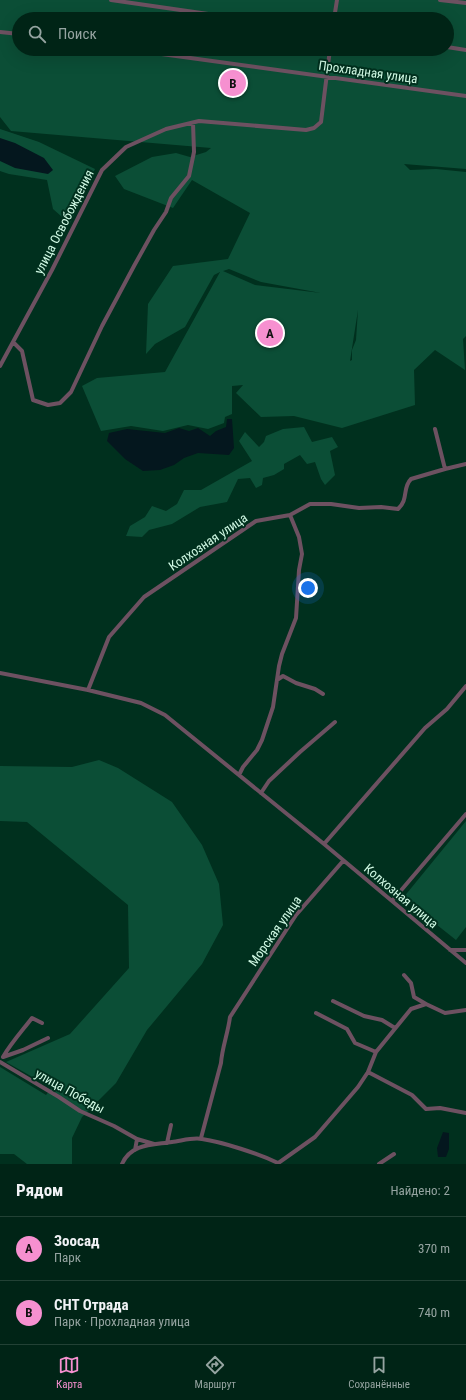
<!DOCTYPE html>
<html lang="ru">
<meta charset="utf-8">
<style>
:root{--surface:#002416;--page:#0e3023;--text:#f1f3f6;--muted:#95a4a1;--line:#224135;--accent:#f690d0}
body{margin:0;font-family:"Roboto Condensed",sans-serif;background:var(--page);color:var(--text)}
.you{position:absolute;left:308px;top:588px;width:14px;height:14px;margin:-10px;border:3px solid #fff;border-radius:50%;background:#1a73e8;box-shadow:0 0 0 6px #1a73e833}
.badge{display:grid;place-items:center;width:26px;height:26px;border-radius:50%;background:var(--accent);color:#111;font-size:13px;font-weight:700}
.pin{position:absolute;translate:-50% -50%;border:2px solid #fff;box-shadow:0 1px 4px #0006}
.list{margin:0;padding:0;list-style:none}
h2{display:flex;justify-content:space-between;align-items:center;height:52px;margin:0;padding:0 16px;font-size:17px}
h2 small{font-size:13px;font-weight:400;color:var(--muted)}
.list li{display:grid;grid-template-columns:26px 1fr auto;gap:12px;align-items:center;box-sizing:border-box;height:64px;padding:0 16px;border-top:1px solid var(--line)}
.list b{display:block;font-size:15px;white-space:nowrap}
.list p{margin:0;font-size:13px;white-space:nowrap;color:var(--muted)}
.list em{font-size:13px;font-style:normal;color:var(--muted)}
.icon{flex:none;width:22px;height:22px;fill:none;stroke:currentColor;stroke-width:2;stroke-linecap:round;stroke-linejoin:round}
.map{position:relative;flex:none;width:466px;height:1164px;overflow:hidden}
.search{position:absolute;background:var(--surface);box-shadow:0 4px 16px #0002;left:12px;right:12px;top:12px;height:44px;display:flex;align-items:center;gap:10px;box-sizing:border-box;padding:0 14px;border-radius:22px;color:var(--muted);font-size:15px}
.sheet{height:180px;background:var(--surface)}
nav{display:flex;justify-content:space-around;align-items:center;box-sizing:border-box;height:56px;border-top:1px solid var(--line);background:var(--surface);font-size:11px;color:var(--muted)}
nav a{display:grid;justify-items:center;gap:2px}
nav .on{color:var(--accent)}
.map>svg:first-child{display:block}
.green{fill:#0b4e36;fill-rule:evenodd}
.water{fill:#04171e}
.lines{fill:none;stroke-linecap:round;stroke-linejoin:round}
.street{stroke:#6d5161;stroke-width:4}
.labels{text-anchor:middle;dominant-baseline:central;stroke-width:4;stroke-linejoin:round;paint-order:stroke}
.street-label{font-size:13px;fill:#d1fae5;stroke:#00301e}
</style>
<div class="map">
<svg width="466" height="1164" viewBox="0 0 466 1164">
<rect width="100%" height="100%" fill="#00301e"/>
<path class="green" d="M 0,0 L 466,0 L 466,169 L 404,164 L 410,170 L 436,169 L 466,172 L 466,336 L 463,339 L 465,370 L 435,350 L 414,370 L 415,405 L 342,428 L 294,416 L 261,417 L 236,393 L 243,385 L 232,386 L 232,414 L 225,417 L 224,423 L 208,429 L 188,425 L 163,431 L 131,426 L 101,431 L 82,386 L 97,378 L 165,372 L 220,272 L 214,275 L 185,327 L 155,344 L 146,354 L 148,304 L 173,266 L 228,259 L 250,213 L 192,180 L 173,208 L 124,189 L 115,176 L 152,157 L 176,153 L 190,157 L 206,152 L 211,148 L 11,131 L 0,117 ZM 19,19 L 447,19 L 447,49 L 19,49 ZM 229,269 L 261,282 L 321,293 L 255,285 L 223,271 ZM 358,310 L 356,340 L 352,350 L 352,360 L 350,361 Z
M 0,129 L 39,142 L 95,169 L 70,224 L 53,209 L 47,180 L 9,174 L 0,171 Z
M 304,427 L 312,442 L 332,437 L 338,447 L 330,451 L 335,475 L 325,485 L 321,479 L 315,462 L 307,464 L 300,455 L 284,464 L 284,469 L 274,475 L 263,478 L 262,485 L 256,488 L 250,478 L 238,479 L 227,502 L 200,507 L 172,524 L 149,530 L 142,537 L 126,536 L 130,526 L 145,517 L 152,506 L 166,511 L 177,504 L 184,490 L 201,490 L 252,461 L 239,441 L 245,432 L 259,447 L 264,442 L 266,436 L 283,429 Z
M 99,760 L 118,768 L 172,802 L 202,845 L 219,884 L 223,925 L 202,964 L 147,1030 L 116,1083 L 82,1117 L 72,1138 L 72,1164 L 27,1164 L 14,1154 L 0,1154 L 0,1067 L 46,1095 L 52,1088 L 6,1062 L 70,1034 L 129,968 L 128,905 L 27,822 L 0,821 L 0,766 L 72,767 Z
M 466,821 L 466,927 L 456,940 L 403,898 Z"/>
<path class="water" d="M 0,138 L 15,143 L 44,158 L 53,170 L 48,174 L 15,168 L 0,161 Z
M 227,419 L 232,419 L 234,448 L 229,455 L 198,453 L 184,458 L 174,465 L 160,470 L 143,471 L 125,459 L 107,441 L 109,433 L 127,429 L 165,433 L 179,428 L 189,431 L 198,428 L 210,436 L 216,431 L 226,427 Z
M 443,1132 L 449,1133 L 449,1149 L 446,1157 L 438,1157 L 437,1148 Z"/>
<g class="lines">
<path class="street" d="M 111,0 L 243,19
M 440,0 L 466,3
M 334,19 L 337,0
M 0,32 L 19,34
M 447,47 L 466,50
M 125,49 L 466,96
M 13,342 L 22,351 L 33,400 L 48,405 L 60,403 L 71,392 L 102,326 L 134,266 L 154,230 L 166,212 L 171,198 L 189,176 L 194,152 L 193,123
M 0,366 L 52,270 L 102,170 L 126,147 L 166,129 L 199,121 L 306,130 L 314,128 L 321,122 L 330,49
M 435,429 L 445,469 L 466,464
M 0,673 L 88,690 L 141,703 L 165,715 L 324,844 L 466,963
M 277,680 L 283,676 L 296,683 L 315,689 L 323,694
M 88,690 L 109,637 L 144,597 L 256,521 L 290,515 L 310,504 L 331,504 L 359,508 L 381,507 L 398,509 C 409,499 402,488 411,479 L 445,469
M 239,775 L 243,767 L 257,750 L 262,740 L 273,707 L 279,666 L 282,654 L 296,618 L 299,570 L 302,554 L 299,537 L 290,515
M 261,793 L 269,781 L 300,752 L 335,722
M 324,844 L 425,728 L 447,709 L 466,686
M 392,901 L 466,814
M 450,950 L 466,950
M 404,975 L 411,983 L 414,997 L 426,1004
M 333,1001 L 364,1016 L 382,1020 L 395,1028
M 316,1013 L 347,1029 L 355,1043 L 376,1052
M 3,1057 C 11,1043 22,1031 32,1018 L 42,1023
M 3,1057 L 23,1050 L 48,1038
M 0,1062 L 59,1097 L 80,1111 L 114,1126 L 137,1139 L 154,1144
M 368,1072 L 412,1095 L 426,1109 L 440,1108 L 466,1113
M 201,1138 L 221,1063 C 222,1048 228,1033 230,1017 L 296,915 L 343,861
M 167,1143 L 171,1125
M 135,1150 L 137,1139
M 122,1164 C 131,1143 154,1145 172,1142 C 181,1141 193,1137 202,1139 C 223,1142 259,1154 278,1163
M 277,1164 L 315,1137 L 358,1087 L 368,1072 L 376,1052 L 411,1009 L 426,1004 L 445,1013 L 466,1010
M 379,1164 L 394,1154"/>
</g>
<g class="labels">
<g class="street-label">
<text transform="translate(368 72) rotate(8)">Прохладная улица</text>
<text transform="translate(64 222) rotate(-63)">улица Освобождения</text>
<text transform="translate(208 542) rotate(-34)">Колхозная улица</text>
<text transform="translate(401 896) rotate(40)">Колхозная улица</text>
<text transform="translate(275 931) rotate(-55)">Морская улица</text>
<text transform="translate(70 1091) rotate(29)">улица Победы</text>
</g>
</g>
</svg>
<div class="you"></div>
<div class="pin badge" style="left:270px;top:333px">A</div>
<div class="pin badge" style="left:233px;top:83px">B</div>
<div class="search"><svg class="icon" aria-label="search" viewBox="0 0 24 24"><circle cx="10" cy="10" r="6"/><path d="M15 15l6 6"/></svg>Поиск</div>
</div>
<section class="sheet">
<h2>Рядом<small>Найдено: 2</small></h2>
<ul class="list">
<li><span class="badge">A</span><div><b>Зоосад</b><p>Парк</p></div><em>370 m</em></li>
<li><span class="badge">B</span><div><b>СНТ Отрада</b><p>Парк · Прохладная улица</p></div><em>740 m</em></li>
</ul>
</section>
<nav>
<a class="on"><svg class="icon" aria-label="map" viewBox="0 0 24 24"><path d="M3 6l6-2 6 2 6-2v14l-6 2-6-2-6 2zM9 4v14M15 6v14"/></svg>Карта</a>
<a><svg class="icon" aria-label="directions" viewBox="0 0 24 24"><path d="M12 3l9 9-9 9-9-9zM9 14v-3h6M13 9l2 2-2 2"/></svg>Маршрут</a>
<a><svg class="icon" aria-label="saved" viewBox="0 0 24 24"><path d="M7 4h10v16l-5-4-5 4z"/></svg>Сохранённые</a>
</nav>
